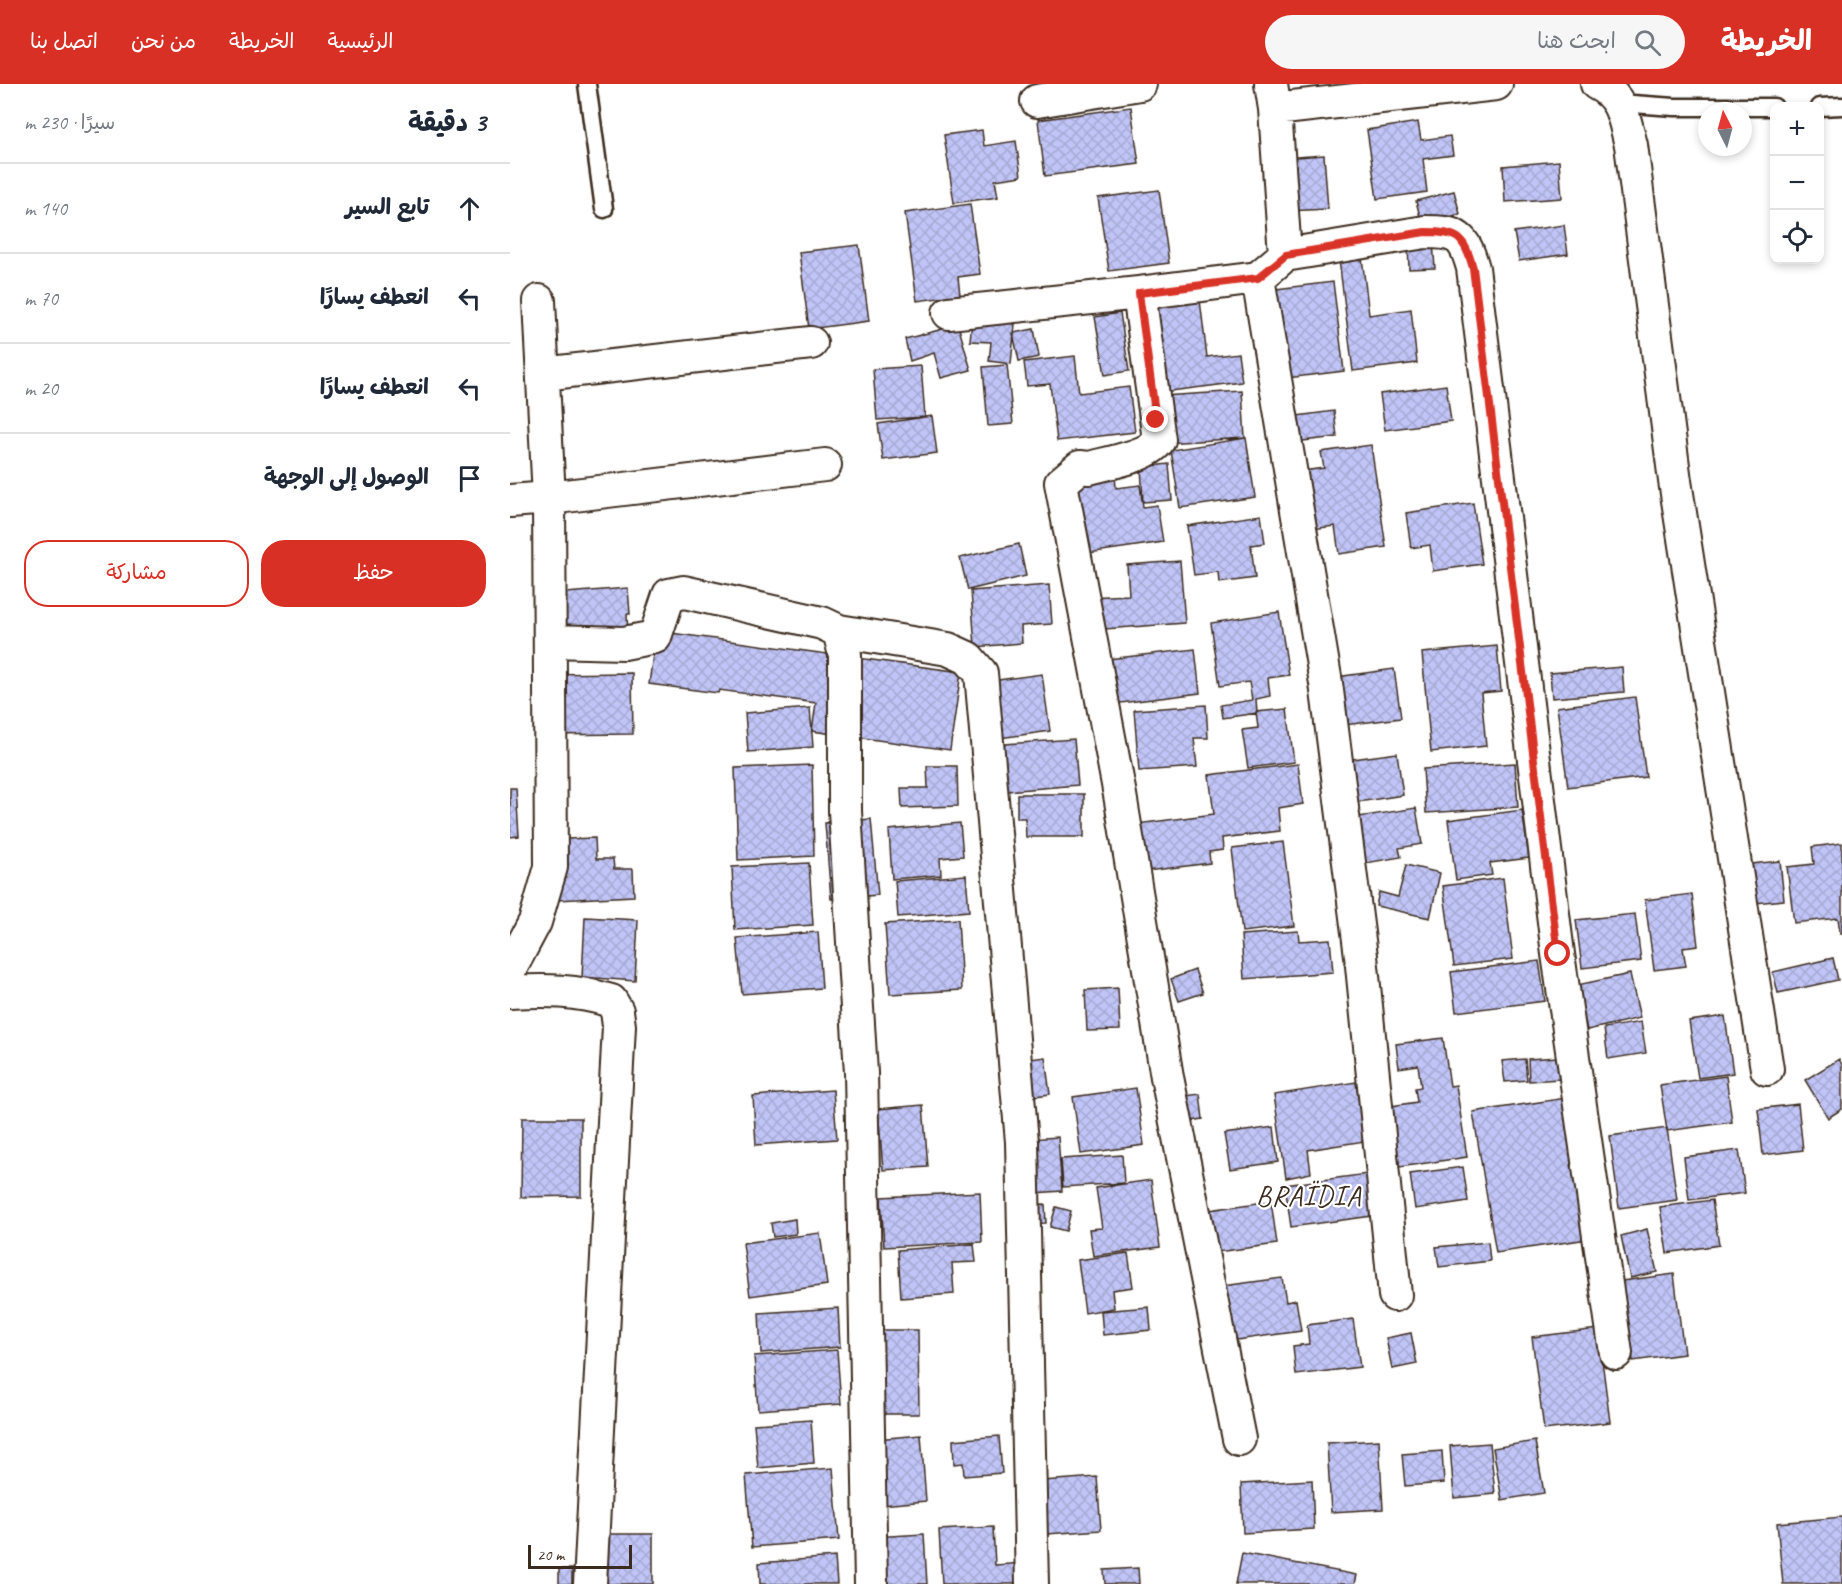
<!DOCTYPE html>
<html lang="ar">
<meta charset="utf-8">
<style>
:root{--surface:#fff;--page:#f6f6f7;--text:#1f2937;--muted:#747a83;--line:#e0e1e3;--accent:#d93025}
body{margin:0;font-family:Caveat,"Playpen Sans Arabic",sans-serif;background:var(--page);color:var(--text);direction:rtl}
.controls{position:absolute;right:18px;top:18px;display:grid;overflow:hidden;border-radius:12px;box-shadow:0 3px 9px #0003}
.controls button{width:54px;height:54px;display:grid;place-items:center;padding:0;border:0;border-bottom:2px solid var(--line);background:var(--surface);color:var(--text);font:30px sans-serif}
.compass{position:absolute;left:1188px;top:18px;width:54px;height:54px;border-radius:50%;background:var(--surface);box-shadow:0 3px 9px #0003;rotate:354deg}
.scale{position:absolute;left:18px;bottom:15px;width:104px;box-sizing:border-box;padding-left:6px;border:3px solid #3b2a1e;border-top:0;font-size:16px;line-height:21px;white-space:nowrap;color:#3b2a1e;-webkit-text-stroke:4px #fff;paint-order:stroke}
.stop{position:absolute;width:18px;height:18px;margin:-14px;border:4px solid #d93025;border-radius:50%;background:#fff}
.stop.end{background:#d93025;border-color:#fff;box-shadow:0 2px 6px #0008}
.list{margin:0;padding:0;list-style:none}
h2{display:flex;justify-content:space-between;align-items:center;height:78px;margin:0;padding:0 24px;font-size:26px}
h2 small{font-size:20px;font-weight:400;color:var(--muted)}
.list li{display:grid;grid-template-columns:39px 1fr auto;gap:18px;align-items:center;box-sizing:border-box;height:90px;padding:0 24px;border-top:2px solid var(--line)}
.list b{display:block;font-size:22px;white-space:nowrap}
.list em{font-size:20px;font-style:normal;color:var(--muted)}
.actions{display:flex;gap:12px;padding:18px 24px}
.actions a{flex:1;padding:14px 0;border:2px solid var(--accent);border-radius:24px;text-align:center;font-size:21px;color:var(--accent)}
.actions .main{background:var(--accent);color:#fff}
.icon{flex:none;width:33px;height:33px;fill:none;stroke:currentColor;stroke-width:2;stroke-linecap:round;stroke-linejoin:round}
.map{position:relative;flex:none;width:1332px;height:1500px;overflow:hidden;direction:ltr}
header{display:flex;align-items:center;gap:36px;box-sizing:border-box;height:84px;padding:0 30px;background:var(--accent);color:#fff}
header strong{font-size:28px}
nav{display:flex;gap:33px;margin-inline-start:auto;font-size:21px}
.search{width:420px;height:54px;background:var(--page);display:flex;align-items:center;gap:15px;box-sizing:border-box;padding:0 21px;border-radius:33px;color:var(--muted);font-size:22px}
main{display:flex}
aside{flex:1;background:var(--surface)}
.map>svg:first-child{display:block}
.building{fill:url(#building-cross-hatch);stroke:#3b2a1e;stroke-width:1.5}
.lines{fill:none;stroke-linecap:round;stroke-linejoin:round}
.lane-casing{stroke:#3b2a1e;stroke-width:21}
.street-casing{stroke:#3b2a1e;stroke-width:36}
.lane{stroke:#fff;stroke-width:16}
.street{stroke:#fff;stroke-width:32}
.route{stroke:#d93025;stroke-width:8}
.labels{text-anchor:middle;dominant-baseline:central;stroke-width:4.5;stroke-linejoin:round;paint-order:stroke}
.quarter-label{font-size:28px;letter-spacing:1.5px;fill:#3b2a1e;stroke:#fff}
</style>
<header>
<strong>الخريطة</strong>
<div class="search"><svg class="icon" aria-label="search" viewBox="0 0 24 24"><circle cx="10" cy="10" r="6"/><path d="M15 15l6 6"/></svg>ابحث هنا</div>
<nav><a>الرئيسية</a><a>الخريطة</a><a>من نحن</a><a>اتصل بنا</a></nav>
</header>
<main>
<div class="map">
<svg width="1332" height="1500" viewBox="0 0 1332 1500">
<defs>
<pattern id="building-cross-hatch" width="8" height="8" patternUnits="userSpaceOnUse" patternTransform="scale(1.5)"><rect width="8" height="8" fill="#c0c4f6"/><path d="M0 0l8 8M0 8l8-8" fill="none" stroke="#a6a9d2"/></pattern>
</defs>
<rect width="100%" height="100%" fill="#fff"/>
<filter id="ink" filterUnits="userSpaceOnUse"><feTurbulence type="fractalNoise" baseFrequency=".0167" numOctaves="2"/><feDisplacementMap in="SourceGraphic" scale="12" xChannelSelector="R" yChannelSelector="G"/><feConvolveMatrix kernelMatrix="1 2 1 2 8 2 1 2 1" color-interpolation-filters="sRGB"/></filter>
<g filter="url(#ink)">
<path class="building" d="M 621,23 L 629,80 L 535,92 L 528,36 Z
M 908,38 L 911,56 L 940,52 L 943,71 L 913,75 L 917,108 L 867,115 L 857,46 Z
M 472,46 L 474,62 L 506,57 L 511,92 L 485,96 L 488,113 L 444,119 L 434,51 Z
M 814,71 L 818,125 L 776,127 L 773,74 Z
M 1049,77 L 1052,114 L 995,118 L 993,82 Z
M 649,106 L 659,179 L 599,187 L 588,114 Z
M 944,107 L 950,130 L 912,140 L 906,117 Z
M 460,120 L 470,190 L 448,193 L 450,211 L 407,217 L 395,129 Z
M 1054,141 L 1058,170 L 1009,177 L 1004,148 Z
M 923,158 L 925,184 L 899,185 L 898,160 Z
M 349,161 L 359,237 L 299,245 L 289,168 Z
M 851,165 L 859,231 L 901,225 L 907,279 L 843,287 L 828,168 Z
M 823,198 L 834,287 L 769,295 L 758,206 Z
M 689,208 L 697,273 L 728,269 L 732,298 L 645,309 L 633,215 Z
M 610,229 L 619,287 L 595,291 L 585,233 Z
M 462,236 L 505,240 L 501,280 L 479,277 L 481,258 L 460,257 Z
M 448,241 L 461,286 L 431,294 L 424,269 L 400,277 L 395,255 Z
M 524,245 L 529,273 L 509,277 L 503,249 Z
M 565,272 L 569,309 L 619,303 L 625,348 L 547,357 L 540,300 L 517,302 L 514,278 Z
M 497,281 L 503,340 L 478,342 L 473,283 Z
M 411,282 L 415,333 L 367,336 L 363,285 Z
M 936,301 L 941,337 L 875,346 L 870,310 Z
M 732,307 L 735,354 L 655,359 L 652,312 Z
M 824,327 L 827,353 L 776,359 L 772,334 Z
M 422,332 L 427,369 L 373,376 L 368,340 Z
M 736,354 L 745,413 L 670,424 L 661,366 Z
M 861,361 L 876,463 L 829,470 L 825,442 L 802,445 L 793,387 L 814,384 L 811,368 Z
M 659,380 L 662,416 L 633,418 L 631,383 Z
M 605,391 L 606,404 L 630,401 L 633,423 L 647,421 L 653,458 L 565,471 L 555,398 Z
M 963,419 L 972,480 L 923,487 L 920,461 L 901,464 L 896,429 Z
M 751,431 L 755,459 L 741,461 L 745,494 L 709,499 L 708,488 L 684,491 L 677,442 Z
M 509,460 L 516,492 L 458,506 L 450,474 Z
M 670,477 L 675,539 L 581,546 L 579,513 L 619,511 L 617,481 Z
M 539,501 L 542,540 L 511,542 L 512,559 L 465,563 L 461,507 Z
M 118,504 L 120,530 L 117,530 L 118,552 L 46,557 L 43,510 Z
M 769,528 L 779,591 L 758,594 L 760,612 L 746,615 L 747,629 L 713,634 L 711,621 L 742,616 L 739,598 L 710,602 L 701,539 Z
M 146,547 L 451,588 L 440,666 L 302,647 L 306,619 L 209,606 L 208,609 L 139,600 Z
M 987,562 L 991,607 L 971,609 L 976,662 L 921,668 L 912,569 Z
M 685,565 L 690,609 L 587,622 L 581,577 Z
M 1112,583 L 1114,608 L 1042,614 L 1040,589 Z
M 884,585 L 891,634 L 826,642 L 819,594 Z
M 122,589 L 123,650 L 32,651 L 31,590 Z
M 532,590 L 540,647 L 468,657 L 460,600 Z
M 1125,613 L 1136,693 L 1058,703 L 1047,623 Z
M 696,621 L 698,654 L 684,654 L 687,683 L 629,687 L 624,626 Z
M 300,624 L 303,663 L 238,668 L 235,629 Z
M 777,625 L 784,678 L 738,684 L 732,646 L 748,644 L 746,628 Z
M 564,655 L 568,701 L 485,708 L 481,661 Z
M 887,669 L 893,711 L 842,719 L 836,676 Z
M 1005,679 L 1008,723 L 916,729 L 913,685 Z
M 788,680 L 793,720 L 768,724 L 770,747 L 712,754 L 713,766 L 699,768 L 700,779 L 621,789 L 603,743 L 704,730 L 699,691 Z
M 302,681 L 304,772 L 228,776 L 225,684 Z
M 417,682 L 447,682 L 448,722 L 392,724 L 391,704 L 418,704 Z
M 0,704 L 6,704 L 9,752 L 0,753 Z
M 507,710 L 574,710 L 574,753 L 516,753 L 515,734 L 507,734 Z
M 906,724 L 912,760 L 889,764 L 891,773 L 856,779 L 848,733 Z
M 1012,726 L 1019,774 L 980,779 L 982,791 L 946,796 L 938,736 Z
M 361,735 L 368,811 L 321,815 L 315,739 Z
M 450,739 L 453,772 L 430,774 L 431,791 L 382,795 L 379,746 Z
M 85,754 L 86,775 L 103,775 L 104,785 L 123,785 L 124,812 L 28,817 L 25,756 Z
M 773,758 L 784,842 L 732,848 L 722,764 Z
M 1332,759 L 1332,849 L 1330,849 L 1328,834 L 1284,839 L 1277,783 L 1304,780 L 1302,763 Z
M 1270,777 L 1274,816 L 1235,820 L 1231,781 Z
M 299,779 L 303,841 L 225,846 L 222,783 Z
M 896,781 L 930,789 L 920,834 L 866,822 L 869,808 L 888,813 Z
M 456,791 L 459,827 L 388,833 L 385,797 Z
M 993,794 L 1003,875 L 944,882 L 933,802 Z
M 1182,810 L 1188,862 L 1173,864 L 1176,882 L 1144,886 L 1135,816 Z
M 1125,830 L 1131,877 L 1072,884 L 1066,836 Z
M 75,833 L 128,836 L 125,897 L 72,893 Z
M 448,835 L 452,906 L 380,910 L 375,840 Z
M 788,847 L 789,857 L 820,855 L 823,888 L 734,895 L 731,851 Z
M 308,848 L 312,904 L 232,910 L 227,854 Z
M 1323,874 L 1328,896 L 1268,909 L 1263,888 Z
M 1029,877 L 1035,917 L 946,928 L 941,888 Z
M 685,886 L 693,909 L 669,917 L 661,895 Z
M 1120,890 L 1130,934 L 1077,946 L 1067,901 Z
M 608,904 L 610,946 L 577,947 L 575,906 Z
M 1215,932 L 1223,989 L 1188,994 L 1179,937 Z
M 1131,938 L 1136,969 L 1098,975 L 1094,944 Z
M 933,954 L 940,1002 L 946,1001 L 957,1073 L 883,1084 L 875,1023 L 907,1018 L 905,1004 L 911,1003 L 908,981 L 889,984 L 886,960 Z
M 535,973 L 540,1010 L 502,1015 L 497,978 Z
M 1048,973 L 1050,995 L 1019,997 L 1018,975 Z
M 1015,975 L 1017,996 L 995,998 L 992,977 Z
M 1329,975 L 1332,981 L 1332,1025 L 1318,1034 L 1295,996 Z
M 1216,992 L 1222,1038 L 1157,1047 L 1150,1001 Z
M 846,998 L 855,1057 L 798,1066 L 801,1089 L 776,1094 L 764,1011 Z
M 626,1004 L 634,1061 L 571,1070 L 563,1013 Z
M 323,1006 L 327,1055 L 246,1061 L 243,1012 Z
M 690,1010 L 693,1035 L 662,1040 L 659,1014 Z
M 1056,1014 L 1077,1155 L 986,1169 L 963,1028 Z
M 1288,1020 L 1293,1066 L 1253,1071 L 1248,1025 Z
M 413,1021 L 418,1083 L 373,1086 L 368,1025 Z
M 12,1034 L 71,1034 L 71,1112 L 11,1113 Z
M 764,1043 L 768,1078 L 720,1085 L 714,1050 Z
M 1157,1044 L 1167,1116 L 1109,1124 L 1100,1052 Z
M 548,1053 L 552,1107 L 510,1110 L 505,1056 Z
M 1229,1066 L 1235,1109 L 1179,1116 L 1174,1073 Z
M 612,1071 L 614,1099 L 553,1103 L 551,1075 Z
M 953,1083 L 958,1117 L 905,1125 L 900,1090 Z
M 857,1090 L 862,1132 L 781,1143 L 775,1101 Z
M 641,1096 L 650,1163 L 583,1172 L 579,1145 L 592,1144 L 586,1104 Z
M 470,1108 L 472,1158 L 374,1163 L 371,1113 Z
M 1202,1116 L 1209,1161 L 1157,1169 L 1150,1123 Z
M 761,1117 L 767,1160 L 692,1170 L 686,1128 Z
M 535,1120 L 536,1139 L 513,1140 L 512,1121 Z
M 546,1123 L 561,1127 L 556,1147 L 540,1143 Z
M 285,1135 L 286,1150 L 263,1153 L 261,1139 Z
M 1137,1145 L 1147,1188 L 1120,1194 L 1111,1152 Z
M 310,1149 L 317,1201 L 240,1212 L 233,1159 Z
M 978,1158 L 980,1177 L 929,1183 L 926,1163 Z
M 464,1160 L 466,1178 L 442,1179 L 444,1210 L 391,1214 L 388,1166 Z
M 618,1169 L 623,1203 L 602,1206 L 604,1224 L 575,1229 L 568,1176 Z
M 1164,1190 L 1174,1270 L 1123,1277 L 1112,1197 Z
M 772,1194 L 776,1218 L 786,1216 L 791,1247 L 706,1259 L 698,1204 Z
M 639,1223 L 641,1246 L 593,1251 L 591,1227 Z
M 328,1224 L 330,1263 L 251,1269 L 249,1229 Z
M 843,1235 L 850,1283 L 786,1291 L 783,1262 L 799,1260 L 797,1241 Z
M 1088,1245 L 1100,1338 L 1034,1346 L 1022,1253 Z
M 365,1246 L 408,1246 L 409,1330 L 360,1330 Z
M 901,1249 L 907,1280 L 882,1285 L 876,1254 Z
M 327,1266 L 331,1320 L 248,1326 L 244,1272 Z
M 301,1336 L 304,1379 L 248,1384 L 244,1340 Z
M 411,1351 L 416,1417 L 371,1421 L 366,1355 Z
M 489,1352 L 492,1389 L 454,1392 L 453,1379 L 444,1380 L 443,1356 Z
M 869,1356 L 873,1425 L 821,1428 L 817,1359 Z
M 1025,1357 L 1034,1409 L 992,1416 L 983,1364 Z
M 980,1359 L 985,1410 L 944,1414 L 940,1362 Z
M 932,1367 L 934,1399 L 895,1402 L 892,1370 Z
M 323,1384 L 329,1456 L 242,1463 L 236,1391 Z
M 587,1393 L 591,1446 L 523,1451 L 519,1398 Z
M 802,1396 L 804,1445 L 733,1449 L 731,1400 Z
M 1332,1433 L 1332,1500 L 1273,1500 L 1267,1439 Z
M 483,1443 L 485,1481 L 516,1479 L 517,1500 L 432,1500 L 429,1446 Z
M 89,1450 L 143,1450 L 143,1500 L 89,1500 Z
M 414,1450 L 417,1500 L 366,1500 L 363,1453 Z
M 732,1469 L 847,1491 L 845,1500 L 726,1500 Z
M 325,1473 L 327,1500 L 250,1500 L 249,1479 Z
M 628,1484 L 629,1500 L 595,1500 L 594,1486 Z
M 49,1485 L 62,1485 L 62,1500 L 49,1500 Z"/>
<g class="lines">
<defs>
<path id="lane" d="M 77,0 L 94,125
M 1109,19 L 1164,23 L 1264,23
M 1310,23 L 1332,22"/>
<path id="street" d="M 761,0 L 765,25 L 775,171
M 1087,0 C 1113,13 1114,35 1121,61 L 1165,397 L 1257,985
M 527,17 L 630,0
M 765,25 L 986,0
M 748,194 L 816,599 L 851,872 L 885,1211
M 629,209 L 649,356 C 640,372 597,379 579,384 L 570,383 L 551,399 L 610,711 L 657,993 L 729,1355
M 439,229 L 629,209 L 748,194 L 775,171 L 915,148 C 948,148 954,152 963,184 L 1048,870 L 1106,1269
M 33,290 L 301,259
M 0,417 L 39,414 L 315,381
M 329,547 L 438,565 L 458,574 L 471,589 L 512,1058 L 522,1500
M 40,557 L 114,559 L 145,553 L 159,511 L 174,508 L 312,539 L 329,547 L 335,571 L 335,727 L 351,989 L 361,1500
M 0,885 L 25,838 L 41,783 L 39,414 L 29,217
M 0,908 C 36,906 66,906 101,917 L 107,927 L 109,942 L 80,1500"/>
</defs>
<use href="#lane" class="lane-casing"/>
<use href="#street" class="street-casing"/>
<use href="#lane" class="lane"/>
<use href="#street" class="street"/>
</g>
</g>
<g class="lines" filter="url(#ink)">
<path class="route" d="M 646,336 L 629,209 L 748,194 L 776,171 L 915,148 C 948,148 954,152 963,184 L 1048,870"/>
</g>
<g class="labels">
<g class="quarter-label">
<text x="799" y="1111">BRAÏDIA</text>
</g>
</g>
</svg>
<div class="controls">
<button>+</button>
<button>−</button>
<button><svg class="icon" aria-label="locate" viewBox="0 0 24 24"><circle cx="12" cy="12" r="6"/><path d="M12 2v4M12 18v4M2 12h4M18 12h4"/></svg></button>
</div>
<svg class="compass" viewBox="-18 -18 36 36"><path d="M0-13l5 13h-10z" fill="#e53935"/><path d="M0 13l5-13h-10z" fill="#747a83"/></svg>
<div class="scale">20 m</div>
<div class="stop" style="left:1048px;top:870px"></div>
<div class="stop end" style="left:646px;top:336px"></div>
</div>
<aside>
<h2>3 دقيقة<small>سيرًا · 230 m</small></h2>
<ul class="list">
<li><svg class="icon" aria-label="ahead" viewBox="0 0 24 24"><path d="M12 20V5M6 11l6-6 6 6"/></svg><div><b>تابع السير</b></div><em>140 m</em></li>
<li><svg class="icon" aria-label="left" viewBox="0 0 24 24"><path d="M17 20v-9H6M10 6l-5 5 5 5"/></svg><div><b>انعطف يسارًا</b></div><em>70 m</em></li>
<li><svg class="icon" aria-label="left" viewBox="0 0 24 24"><path d="M17 20v-9H6M10 6l-5 5 5 5"/></svg><div><b>انعطف يسارًا</b></div><em>20 m</em></li>
<li><svg class="icon" aria-label="arrive" viewBox="0 0 24 24"><path d="M6 21V4h12l-3 4 3 4H6"/></svg><div><b>الوصول إلى الوجهة</b></div></li>
</ul>
<div class="actions"><a class="main">حفظ</a><a>مشاركة</a></div>
</aside>
</main>
